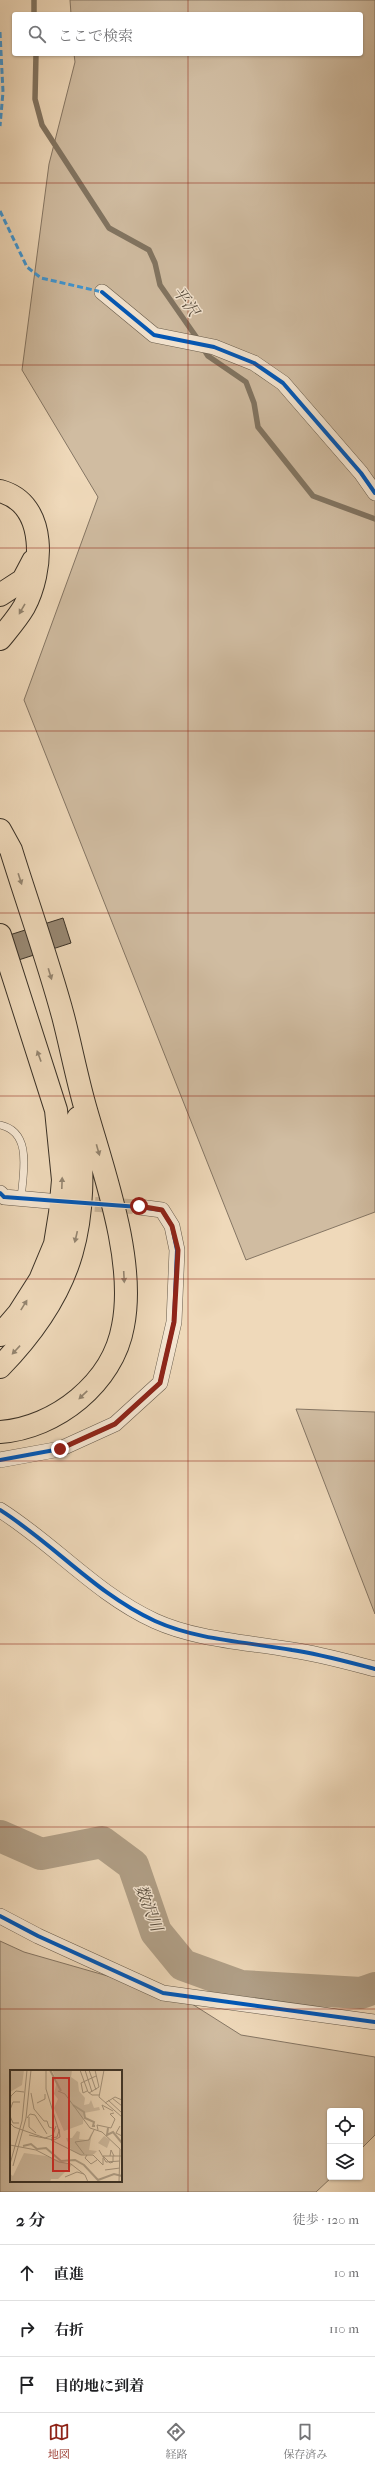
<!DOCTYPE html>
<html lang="ja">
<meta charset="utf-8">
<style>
:root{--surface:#fff;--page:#f2f2f2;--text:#202124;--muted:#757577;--line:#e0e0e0;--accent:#8f2418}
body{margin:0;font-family:"IM FELL French Canon","Noto Serif JP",serif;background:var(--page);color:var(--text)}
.controls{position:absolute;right:12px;bottom:12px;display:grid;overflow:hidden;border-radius:4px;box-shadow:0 1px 3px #0004}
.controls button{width:36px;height:36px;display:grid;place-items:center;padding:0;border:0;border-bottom:1px solid var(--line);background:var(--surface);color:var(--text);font:20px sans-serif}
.stop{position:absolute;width:12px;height:12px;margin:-9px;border:3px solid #8f2418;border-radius:50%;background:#fff}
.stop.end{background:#8f2418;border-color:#fff;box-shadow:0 1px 4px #0008}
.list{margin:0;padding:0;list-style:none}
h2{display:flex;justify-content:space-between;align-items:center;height:52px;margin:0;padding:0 16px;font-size:17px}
h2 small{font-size:13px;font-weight:400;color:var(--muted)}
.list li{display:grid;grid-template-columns:26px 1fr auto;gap:12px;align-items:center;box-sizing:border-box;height:56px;padding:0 16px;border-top:1px solid var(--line)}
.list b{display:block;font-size:15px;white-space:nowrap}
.list em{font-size:13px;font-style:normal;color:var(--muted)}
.icon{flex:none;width:22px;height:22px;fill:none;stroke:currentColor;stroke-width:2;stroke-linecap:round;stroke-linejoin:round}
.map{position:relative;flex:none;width:375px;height:2192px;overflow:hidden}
.search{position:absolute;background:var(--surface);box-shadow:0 1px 3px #0004;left:12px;right:12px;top:12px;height:44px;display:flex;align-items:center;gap:10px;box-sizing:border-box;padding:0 14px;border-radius:4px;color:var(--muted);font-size:15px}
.sheet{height:220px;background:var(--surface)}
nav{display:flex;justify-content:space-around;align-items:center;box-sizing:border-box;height:56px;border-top:1px solid var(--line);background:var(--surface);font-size:11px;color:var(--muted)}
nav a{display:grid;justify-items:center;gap:2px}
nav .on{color:var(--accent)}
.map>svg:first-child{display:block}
.green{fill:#d0bca1;stroke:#857664;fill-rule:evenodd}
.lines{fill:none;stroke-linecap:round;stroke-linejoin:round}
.stream{stroke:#817461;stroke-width:5.5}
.river{stroke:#b1a088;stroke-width:32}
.building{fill:#988873;stroke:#3a3126}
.street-tunnel{stroke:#cbb79c;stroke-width:15;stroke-dasharray:15 8;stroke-linecap:butt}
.lane-casing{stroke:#675b4b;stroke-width:8}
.street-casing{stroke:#675b4b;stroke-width:16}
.highway-casing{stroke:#3a3126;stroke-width:24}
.lane{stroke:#f5e6d2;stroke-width:7}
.street{stroke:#f5e6d2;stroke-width:15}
.highway{stroke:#efd9ba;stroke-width:22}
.quiet{stroke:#3e97d6;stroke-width:3;stroke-dasharray:6 3;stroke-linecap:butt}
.cycleway-casing{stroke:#f5e6d2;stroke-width:6}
.cycleway{stroke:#0057b8;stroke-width:4}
.oneway{fill:#948570}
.route{stroke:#8f2418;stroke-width:5}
.grid{fill:none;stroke:#8f2418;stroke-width:1;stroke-opacity:0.55}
.labels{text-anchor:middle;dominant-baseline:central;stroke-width:3;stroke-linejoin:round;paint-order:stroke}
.water-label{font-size:16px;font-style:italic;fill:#584d3e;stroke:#f5e6d2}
.inset-river{fill:none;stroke:#b1a088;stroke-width:2}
.inset-road{fill:none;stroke:#a7967f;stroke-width:1}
.view{fill:#d62828;fill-opacity:0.15;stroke:#d62828;stroke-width:2}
.inset-edge{fill:none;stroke:#3a3126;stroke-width:2}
</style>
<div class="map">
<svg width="375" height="2192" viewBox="0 0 375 2192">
<rect width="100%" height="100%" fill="#efd9ba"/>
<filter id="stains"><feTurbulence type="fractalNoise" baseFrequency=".005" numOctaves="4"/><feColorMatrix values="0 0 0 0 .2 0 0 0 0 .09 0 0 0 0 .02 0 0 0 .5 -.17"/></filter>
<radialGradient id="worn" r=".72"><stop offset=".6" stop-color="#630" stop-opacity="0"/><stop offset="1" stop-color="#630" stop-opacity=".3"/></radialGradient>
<path class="green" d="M 70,0 L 375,0 L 375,1212 L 246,1260 L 24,700 L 98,497 L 22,370 L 49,164 L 75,62 L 74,54 L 361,54 L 361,14 L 71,14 Z
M 296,1409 L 375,1412 L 375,1614 Z
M 0,1941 L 24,1952 L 181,1997 L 241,2035 L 375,2057 L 375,2135 L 360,2150 L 360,2111 L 330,2111 L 330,2177 L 332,2177 L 316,2192 L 0,2192 ZM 11,2071 L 121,2071 L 121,2181 L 11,2181 Z"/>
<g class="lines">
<path class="stream" d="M 34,14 L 34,0
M 36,54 L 35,99 L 42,125 L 109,228 L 149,250 L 155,263 L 160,285 L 199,341
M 203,348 L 208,356 L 246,382 L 254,403 L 258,427 L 313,496 L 375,519"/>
<path class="river" d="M 0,1836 L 41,1854 L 102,1842 L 133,1865 L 156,1932 L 183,1965 L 241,1986 L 361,1993 L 375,1988"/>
</g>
<path class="building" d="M 63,918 L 71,943 L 0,966 L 0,938 Z"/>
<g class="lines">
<path class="street-tunnel" d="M 72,1203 L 139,1207"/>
<defs>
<path id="lane" d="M 0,1125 C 33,1132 23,1173 21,1199"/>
<path id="street" d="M 102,292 L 154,335 L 214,347 L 254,363 L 283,383 L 361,473 L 375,493
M 0,1193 L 4,1197 L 49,1201
M 0,1460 L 60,1449 L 115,1424 L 160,1383 L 174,1322 L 177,1250 L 172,1226 L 162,1210 L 139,1207
M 0,1510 C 54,1544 96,1594 155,1621 C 197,1640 247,1642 292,1650 C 320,1654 348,1662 375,1669
M 0,1916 L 38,1936 L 163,1993 L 375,2022"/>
<path id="highway" d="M 0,491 C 49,504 43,572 24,607 C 17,619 8,629 0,639
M 0,595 L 23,580 L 33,561
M 0,830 L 11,850 C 28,905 48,960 63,1016 C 71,1047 77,1079 86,1110 C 104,1173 136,1261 123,1326 C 113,1383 56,1428 0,1432
M 0,935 L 56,1110 L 63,1180 L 60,1213 L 55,1244 L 40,1280 L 19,1313 L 0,1335
M 0,1367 C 76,1289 89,1224 78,1118"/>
</defs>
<use href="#lane" class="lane-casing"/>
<use href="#street" class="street-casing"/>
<use href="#highway" class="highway-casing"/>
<use href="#lane" class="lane"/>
<use href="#street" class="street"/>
<use href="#highway" class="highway"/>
<path class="quiet" d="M 0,32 L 3,92 L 0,126
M 0,211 L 27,267 L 41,278 L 102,292"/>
<defs>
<path id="cycleway" d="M 102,292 L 154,335 L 214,347 L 254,363 L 283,383 L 361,473 L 375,493
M 0,1193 L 4,1197 L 139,1207 L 162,1210 L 172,1226 L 177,1250 L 174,1322 L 160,1383 L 115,1424 L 60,1449 L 0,1460
M 0,1510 C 54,1544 96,1594 155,1621 C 197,1640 247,1642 292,1650 C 320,1654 348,1662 375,1669
M 0,1916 L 38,1936 L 163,1993 L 375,2022"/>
</defs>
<use href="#cycleway" class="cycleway-casing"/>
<use href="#cycleway" class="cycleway"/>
</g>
<defs><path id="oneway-solid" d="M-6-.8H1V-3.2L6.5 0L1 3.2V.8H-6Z"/></defs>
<g class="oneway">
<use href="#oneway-solid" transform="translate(22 609) rotate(120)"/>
<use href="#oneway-solid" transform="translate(20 879) rotate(72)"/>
<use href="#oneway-solid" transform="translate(50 974) rotate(73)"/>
<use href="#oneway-solid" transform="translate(39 1056) rotate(-110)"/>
<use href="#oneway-solid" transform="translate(98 1150) rotate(74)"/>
<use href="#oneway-solid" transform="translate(62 1183) rotate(-88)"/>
<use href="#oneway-solid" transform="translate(76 1237) rotate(103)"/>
<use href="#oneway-solid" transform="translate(124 1277) rotate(87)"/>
<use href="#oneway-solid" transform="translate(24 1305) rotate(-58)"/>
<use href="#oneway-solid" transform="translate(16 1350) rotate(133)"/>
<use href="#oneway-solid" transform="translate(83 1395) rotate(136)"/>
</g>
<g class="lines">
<path class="route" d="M 60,1449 L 115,1424 L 160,1383 L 174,1322 L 178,1250 L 172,1226 L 162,1210 L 139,1206"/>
</g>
<path class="grid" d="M 188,0 L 188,14M 188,54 L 188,2192M 0,183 L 375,183M 0,365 L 375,365M 0,548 L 375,548M 0,731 L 375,731M 0,913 L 375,913M 0,1096 L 375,1096M 0,1279 L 375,1279M 0,1461 L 375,1461M 0,1644 L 375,1644M 0,1827 L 375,1827M 0,2009 L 375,2009"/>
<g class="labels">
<g class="water-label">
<text transform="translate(186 301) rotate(55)">平沢</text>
<text transform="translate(149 1908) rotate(69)">数沢川</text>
</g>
</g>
<g transform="translate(10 2070)">
<rect width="112" height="112" fill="#efd9ba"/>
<path d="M 0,0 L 14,0 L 12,15 L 0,22 ZM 42,0 L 62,0 L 61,7 L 68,12 L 69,21 L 75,28 L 74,35 L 79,34 L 81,30 L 84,38 L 89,37 L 90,40 L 74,43 L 73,54 L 54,61 L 44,38 L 48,29 L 44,24 L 47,11 ZM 67,61 L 70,62 L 69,69 L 78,70 L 82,62 L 79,80 L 87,81 L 84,84 L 70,85 L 61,80 L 56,68 L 62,68 ZM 94,66 L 100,70 L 97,78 L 88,73 ZM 14,83 L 36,86 L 62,95 L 48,109 L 41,109 L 40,112 L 0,112 L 0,104 L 3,106 Z" fill="#d0bca1"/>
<path class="inset-river" d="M 40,0 L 51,21M 63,35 L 74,42 L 75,48 L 84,52 L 83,56 L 85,56M 98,58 L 97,65 L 103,62 L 112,73M 13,76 L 21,74 L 27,79 L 36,78 L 51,91 L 65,90 L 74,95 L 88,110 L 104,104 L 112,106"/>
<path class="inset-road" d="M 36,0 L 36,19 L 49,61 L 47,67 L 41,68M 70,0 L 78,22 L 82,25 L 89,25M 75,0 L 82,22M 79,0 L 86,20M 94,0 L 89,27 L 112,47M 48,21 L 55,24 L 80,58 L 92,62 L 110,79 L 109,112M 77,21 L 73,23 L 71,13 L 86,6M 21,23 L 24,39 L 34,51 L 37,51 L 39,57 L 45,59M 79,23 L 89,17 L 85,0M 102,28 L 112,36M 98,30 L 112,43M 0,32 L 1,26 L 6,21 L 14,22M 27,33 L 35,29 L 35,24M 95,33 L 105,27 L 112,30M 0,40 L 3,32 L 10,32M 94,40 L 92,35 L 103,41M 0,46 L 3,53 L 9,53M 19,47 L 19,57 L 26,63M 17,48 L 20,44 L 25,45 L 37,64M 0,53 L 4,57 L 35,68 L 43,65 L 46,56M 110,56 L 106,63 L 112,66M 88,60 L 87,55 L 101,58 L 105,49 L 100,44 L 104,43M 19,65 L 44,70 L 50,67 L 49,59M 41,70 L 71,85 L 83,85 L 93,95 L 93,88M 0,75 L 26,80 L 49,92 L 61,94 L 75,105 L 78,112M 89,80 L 96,92 L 110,91M 74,84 L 65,72 L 79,70 L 84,60M 77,85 L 75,88 L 81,94 L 87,90M 100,86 L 101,80 L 104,86M 103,86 L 103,92 L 100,93 L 93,86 L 112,86M 0,94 L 12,51 L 17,0M 3,96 L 16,48 L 21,0M 95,100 L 110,98M 55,107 L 67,102 L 74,104"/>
<path class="view" d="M 43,8 L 59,8 L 59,101 L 43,101 Z"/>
<rect width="112" height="112" class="inset-edge"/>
</g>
<rect width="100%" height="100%" filter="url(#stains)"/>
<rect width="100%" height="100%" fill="url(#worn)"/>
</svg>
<div class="controls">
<button><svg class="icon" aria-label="locate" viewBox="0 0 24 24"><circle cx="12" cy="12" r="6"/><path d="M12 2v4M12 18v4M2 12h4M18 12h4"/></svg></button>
<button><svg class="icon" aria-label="layers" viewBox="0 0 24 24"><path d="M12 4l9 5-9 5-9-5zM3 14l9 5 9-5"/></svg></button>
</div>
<div class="stop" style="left:139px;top:1206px"></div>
<div class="stop end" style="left:60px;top:1449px"></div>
<div class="search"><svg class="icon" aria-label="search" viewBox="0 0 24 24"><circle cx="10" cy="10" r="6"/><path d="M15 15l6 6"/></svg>ここで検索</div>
</div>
<section class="sheet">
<h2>2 分<small>徒歩 · 120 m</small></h2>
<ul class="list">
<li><svg class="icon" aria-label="ahead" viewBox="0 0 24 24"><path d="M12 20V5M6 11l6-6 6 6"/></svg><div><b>直進</b></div><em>10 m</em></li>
<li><svg class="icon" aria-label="right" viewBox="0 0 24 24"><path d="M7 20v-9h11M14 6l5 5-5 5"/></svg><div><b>右折</b></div><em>110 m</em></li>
<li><svg class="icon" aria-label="arrive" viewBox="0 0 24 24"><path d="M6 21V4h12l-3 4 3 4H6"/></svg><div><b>目的地に到着</b></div></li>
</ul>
</section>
<nav>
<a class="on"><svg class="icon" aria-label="map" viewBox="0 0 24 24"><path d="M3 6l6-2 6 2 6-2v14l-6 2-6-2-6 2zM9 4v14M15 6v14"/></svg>地図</a>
<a><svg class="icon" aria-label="directions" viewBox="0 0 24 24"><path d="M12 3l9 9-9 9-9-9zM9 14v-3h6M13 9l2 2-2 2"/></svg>経路</a>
<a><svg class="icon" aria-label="saved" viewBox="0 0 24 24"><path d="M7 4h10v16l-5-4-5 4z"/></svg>保存済み</a>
</nav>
